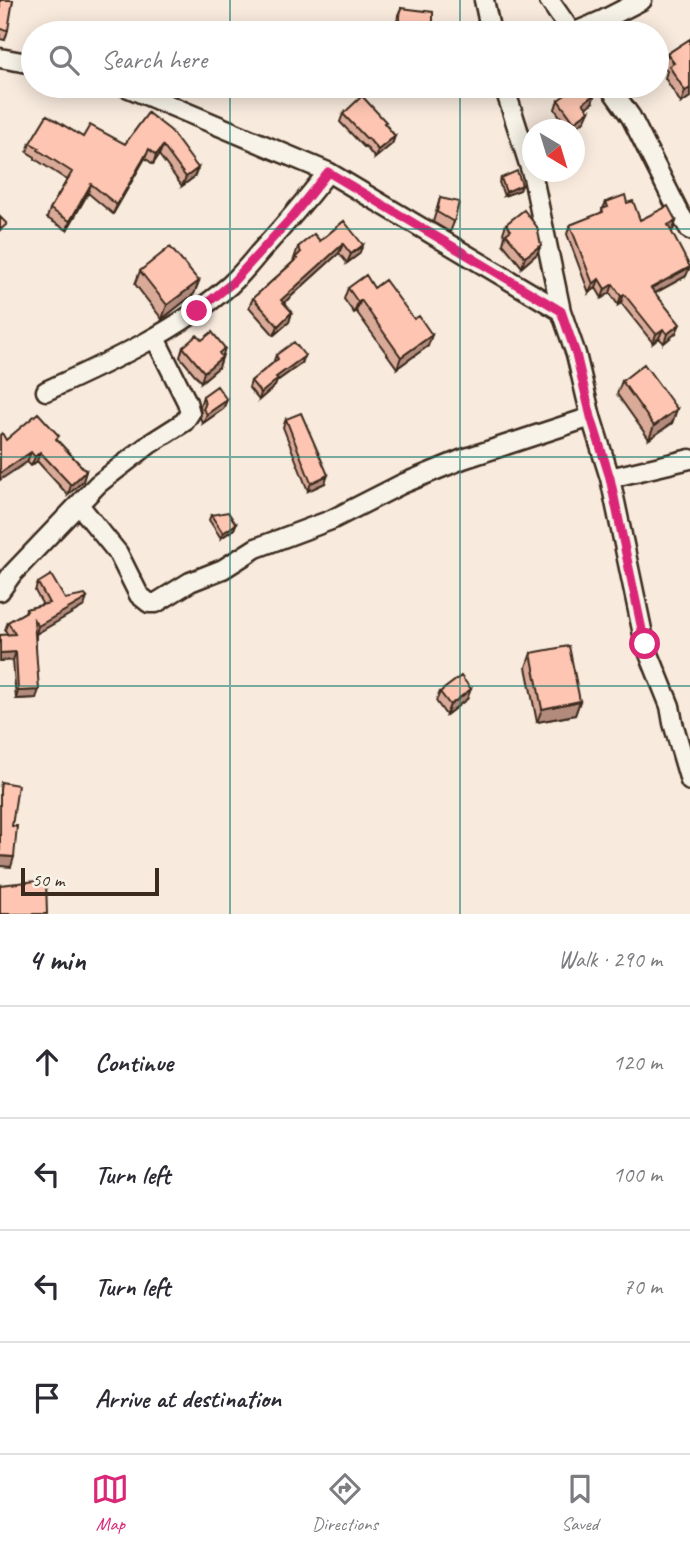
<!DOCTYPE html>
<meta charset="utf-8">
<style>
:root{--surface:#fff;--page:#f7f7f7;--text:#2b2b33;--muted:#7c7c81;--line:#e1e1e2;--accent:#db2777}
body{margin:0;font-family:Caveat,sans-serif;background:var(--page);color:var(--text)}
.compass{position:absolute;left:522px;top:119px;width:63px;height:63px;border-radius:50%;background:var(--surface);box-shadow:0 4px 18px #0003;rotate:142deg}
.scale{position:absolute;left:21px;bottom:18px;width:138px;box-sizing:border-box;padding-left:7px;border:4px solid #3b2a1e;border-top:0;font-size:19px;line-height:24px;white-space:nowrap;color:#3b2a1e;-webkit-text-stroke:5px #f7f3e8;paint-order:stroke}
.stop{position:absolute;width:21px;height:21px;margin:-16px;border:5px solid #db2777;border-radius:50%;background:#fff}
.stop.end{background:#db2777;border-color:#fff;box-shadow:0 2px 7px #0008}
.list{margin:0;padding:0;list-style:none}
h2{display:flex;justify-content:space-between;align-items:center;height:91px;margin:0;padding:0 28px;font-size:30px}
h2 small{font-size:23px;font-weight:400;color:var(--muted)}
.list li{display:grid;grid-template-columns:46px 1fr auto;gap:21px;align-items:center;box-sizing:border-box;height:112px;padding:0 28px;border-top:2px solid var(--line)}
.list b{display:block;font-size:26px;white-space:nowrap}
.list em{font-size:23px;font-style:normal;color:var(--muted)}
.icon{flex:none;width:38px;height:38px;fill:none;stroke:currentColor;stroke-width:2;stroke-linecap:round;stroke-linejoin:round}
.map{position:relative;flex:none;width:690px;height:914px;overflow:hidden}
.search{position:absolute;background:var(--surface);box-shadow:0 4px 18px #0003;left:21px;right:21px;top:21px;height:77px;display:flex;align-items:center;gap:18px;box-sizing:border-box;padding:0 24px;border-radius:38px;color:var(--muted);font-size:26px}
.sheet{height:539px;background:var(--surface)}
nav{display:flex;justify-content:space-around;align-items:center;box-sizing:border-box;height:98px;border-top:2px solid var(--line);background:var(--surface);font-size:19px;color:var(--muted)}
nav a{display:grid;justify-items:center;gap:4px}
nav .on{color:var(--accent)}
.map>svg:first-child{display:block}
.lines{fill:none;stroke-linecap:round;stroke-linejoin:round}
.minor-casing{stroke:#3b2a1e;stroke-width:23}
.minor{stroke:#f7f3e8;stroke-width:18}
.wall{fill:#daaa99;stroke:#3b2a1e;stroke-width:2}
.shaded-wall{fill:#b28b7d;stroke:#3b2a1e;stroke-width:2}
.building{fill:#fec6b2;stroke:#3b2a1e;stroke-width:2}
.route{stroke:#db2777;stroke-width:9}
.grid{fill:none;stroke:#0f766e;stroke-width:2;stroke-opacity:0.55}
</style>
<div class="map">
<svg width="690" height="914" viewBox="0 0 690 914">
<rect width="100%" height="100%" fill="#f8eadd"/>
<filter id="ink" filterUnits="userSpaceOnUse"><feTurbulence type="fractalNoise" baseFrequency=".0143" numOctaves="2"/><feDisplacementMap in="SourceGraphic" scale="14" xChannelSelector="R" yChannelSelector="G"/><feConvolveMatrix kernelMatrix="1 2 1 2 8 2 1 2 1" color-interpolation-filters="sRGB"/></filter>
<g filter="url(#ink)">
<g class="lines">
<defs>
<path id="minor" d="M 484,0 L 491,33
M 549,0 L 572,33
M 573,33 L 603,20 L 642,0
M 0,58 L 33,64
M 124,86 L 328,172 L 561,311
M 504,86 L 533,177 L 561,311 L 576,354 L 591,417 L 610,478 L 645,644 L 670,706 L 673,723 L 690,781
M 609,86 L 631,117 L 680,214 L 690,230
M 46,391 C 111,361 176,332 230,285 C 241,275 250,264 259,253 C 283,227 306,200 328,172
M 610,478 L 690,459
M 79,505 L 118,553 L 139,595 L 149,603 L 156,603 L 190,582 L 223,569 L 256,548 L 331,520 L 402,484 L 463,459 L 591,417
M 0,591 L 12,574 L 98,484 L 151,443 L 184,422 L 190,413 L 187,402 L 155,338"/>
</defs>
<use href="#minor" class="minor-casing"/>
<use href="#minor" class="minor"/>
</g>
<path class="wall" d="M 0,0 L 8,30 L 5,40 L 0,39 Z
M 401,8 L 433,33 L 396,33 L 398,15 Z
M 690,39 L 690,97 L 681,103 L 665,78 L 667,71 L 663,66 L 667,54 Z
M 558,100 L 592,103 L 586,107 L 585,120 L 573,130 L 569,130 L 555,109 Z
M 148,113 L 198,168 L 194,177 L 182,186 L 159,155 L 153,164 L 145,158 L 113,214 L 88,193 L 67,230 L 47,218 L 50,209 L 67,180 L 35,159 L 35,157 L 27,152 L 30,143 L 83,137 L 125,144 Z
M 343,114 L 385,124 L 395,136 L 392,144 L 375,158 L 365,146 L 364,147 L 340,122 Z
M 501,178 L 522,185 L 520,190 L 504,196 L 499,182 Z
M 440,198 L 454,222 L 450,232 L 433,222 Z
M 606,202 L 627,203 L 640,220 L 676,221 L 673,230 L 671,231 L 686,276 L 655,293 L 676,333 L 664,343 L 659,338 L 653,343 L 621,303 L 618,305 L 610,293 L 602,298 L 596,288 L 589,293 L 567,234 L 570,225 L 601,213 Z
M 344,221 L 359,254 L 347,263 L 339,253 L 284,303 L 292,312 L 289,322 L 274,335 L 249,307 L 253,298 L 293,262 L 298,247 L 320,241 Z
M 506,224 L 541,245 L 537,254 L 522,267 L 503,244 L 505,236 L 503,233 Z
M 140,271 L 199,281 L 194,294 L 162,319 L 135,284 Z
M 348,288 L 374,288 L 414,319 L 428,346 L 397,368 L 356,311 L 354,313 L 344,299 Z
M 183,347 L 225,348 L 219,367 L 201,382 L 180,357 Z
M 276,355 L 302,363 L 277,381 L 275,386 L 259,400 L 249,388 L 251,381 L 273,363 Z
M 622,381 L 677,409 L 672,423 L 649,439 L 617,394 Z
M 203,396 L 223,409 L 203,423 L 200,418 L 201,414 L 200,406 Z
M 286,419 L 325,483 L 308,491 L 283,427 Z
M 6,440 L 57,440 L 86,471 L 83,481 L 68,495 L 37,461 L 31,466 Z
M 211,515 L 236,524 L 234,529 L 221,538 L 209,520 Z
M 38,583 L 65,599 L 84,606 L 36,634 L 36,698 L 16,699 L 13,660 L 0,661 L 0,635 L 8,635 L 5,630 L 8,622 L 25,612 L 26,609 L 43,605 L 35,591 Z
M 531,653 L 580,701 L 575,715 L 537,722 L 526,667 Z
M 440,692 L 467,699 L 446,715 L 436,701 Z"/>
<path class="shaded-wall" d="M 690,88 L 690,97 L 681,103 L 685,91 Z
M 595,94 L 592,103 L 580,112 L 583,103 Z
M 589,111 L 585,120 L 573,130 L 571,130 L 574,122 Z
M 395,136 L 392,144 L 375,158 L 378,150 Z
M 163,146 L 159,155 L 153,164 L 156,155 Z
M 149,149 L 145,158 L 113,214 L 117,205 Z
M 198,168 L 194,177 L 182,186 L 186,177 Z
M 91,184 L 88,193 L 67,230 L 70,221 Z
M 522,185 L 520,190 L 504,196 L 506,192 Z
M 676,221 L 673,230 L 665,234 L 668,225 Z
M 343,244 L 339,253 L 277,309 L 281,300 Z
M 363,245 L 359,254 L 347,263 L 351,254 Z
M 541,245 L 537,254 L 522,267 L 525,257 Z
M 690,267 L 686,276 L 648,297 L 651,288 Z
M 599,279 L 596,288 L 589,293 L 593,284 Z
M 199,281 L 194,294 L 162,319 L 167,305 Z
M 613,284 L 610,293 L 602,298 L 605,289 Z
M 624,294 L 621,303 L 618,305 L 621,296 Z
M 361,300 L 356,311 L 354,313 L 358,302 Z
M 292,312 L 289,322 L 274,335 L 278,326 Z
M 680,324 L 676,333 L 664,343 L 667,334 Z
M 663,329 L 659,338 L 653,343 L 656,334 Z
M 432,335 L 428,346 L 397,368 L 401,357 Z
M 305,356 L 302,363 L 277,381 L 275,386 L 259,400 L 261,393 L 276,377 Z
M 222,357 L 219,367 L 201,382 L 204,372 Z
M 227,400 L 223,409 L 203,423 L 207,414 Z
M 677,409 L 672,423 L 649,439 L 654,426 Z
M 31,452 L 27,462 L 0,480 L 0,473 Z
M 40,452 L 37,461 L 31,466 L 35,457 Z
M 86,471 L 83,481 L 68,495 L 71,485 Z
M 328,475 L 325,483 L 308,491 L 311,483 Z
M 236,524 L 234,529 L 221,538 L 223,533 Z
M 87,598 L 84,606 L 36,634 L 38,626 Z
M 16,652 L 13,660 L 0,661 L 0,653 Z
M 471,689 L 467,699 L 446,715 L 450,705 Z
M 39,690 L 36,698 L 16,699 L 18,691 Z
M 580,701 L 575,715 L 537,722 L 542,709 Z
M 0,856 L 14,857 L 11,867 L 0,866 Z"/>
<path class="building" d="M 0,0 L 13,0 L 8,30 L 0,29 Z
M 401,8 L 433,12 L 433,33 L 398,33 Z
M 690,39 L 690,88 L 685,91 L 669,66 L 674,63 L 667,54 Z
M 578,86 L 589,86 L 595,94 L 583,103 L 589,111 L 574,122 L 558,100 Z
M 362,96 L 386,122 L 384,123 L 395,136 L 378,150 L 368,138 L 367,139 L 343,114 Z
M 148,113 L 170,130 L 198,168 L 186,177 L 163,146 L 156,155 L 149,149 L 117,205 L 91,184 L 70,221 L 50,209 L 72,172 L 38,150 L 39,148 L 30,143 L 47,115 L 83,137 L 90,125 L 125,144 Z
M 517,171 L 522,185 L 506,192 L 501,178 Z
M 625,195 L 627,203 L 633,201 L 640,220 L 668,206 L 676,221 L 668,225 L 690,267 L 651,288 L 680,324 L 667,334 L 663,329 L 656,334 L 624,294 L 621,296 L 613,284 L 605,289 L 599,279 L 593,284 L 570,225 L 603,212 L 602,209 L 608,207 L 606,202 Z
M 440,198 L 459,202 L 454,222 L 437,212 Z
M 524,210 L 537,227 L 541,245 L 525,257 L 506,234 L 511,230 L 506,224 Z
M 0,217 L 7,224 L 0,230 Z
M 344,221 L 363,245 L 351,254 L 343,244 L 281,300 L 292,312 L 278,326 L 253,298 L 297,259 L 295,258 L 301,252 L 298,247 L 314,234 L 320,241 Z
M 170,247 L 199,281 L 167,305 L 140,271 Z
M 366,275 L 374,288 L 385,280 L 414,319 L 419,316 L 432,335 L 401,357 L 361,300 L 358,302 L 348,288 Z
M 212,332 L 225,348 L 219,353 L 222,357 L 204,372 L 183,347 L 197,335 L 202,340 Z
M 294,342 L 305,356 L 276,377 L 278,379 L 261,393 L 251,381 L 278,359 L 276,355 Z
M 644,364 L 677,409 L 654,426 L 622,381 Z
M 217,386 L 227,400 L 207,414 L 203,409 L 205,405 L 203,396 Z
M 38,413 L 59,436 L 56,439 L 86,471 L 71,485 L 40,452 L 35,457 L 31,452 L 0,473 L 0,435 L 2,433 L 6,440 Z
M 301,413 L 328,475 L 311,483 L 286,419 Z
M 228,512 L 236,524 L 223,533 L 211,515 Z
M 51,575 L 65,599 L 85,595 L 87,598 L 38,626 L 34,620 L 39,690 L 18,691 L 16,652 L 0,653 L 0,635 L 15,634 L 8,622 L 27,611 L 26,609 L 49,603 L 38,583 Z
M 569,646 L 580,701 L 542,709 L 531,653 Z
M 461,676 L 471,689 L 450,705 L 440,692 Z
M 1,782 L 18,785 L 12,826 L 17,826 L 14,857 L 0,856 L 0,789 Z
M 46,880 L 47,914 L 0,914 L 0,885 Z"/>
</g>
<g class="lines" filter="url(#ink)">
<path class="route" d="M 197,311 L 231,284 L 291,218 L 328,172 L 561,311 L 576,354 L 591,417 L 610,478 L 645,644"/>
</g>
<path class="grid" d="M 230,0 L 230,33M 460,0 L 460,33M 230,86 L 230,914M 460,86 L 460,914M 0,229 L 690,229M 0,457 L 690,457M 0,686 L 690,686"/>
</svg>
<svg class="compass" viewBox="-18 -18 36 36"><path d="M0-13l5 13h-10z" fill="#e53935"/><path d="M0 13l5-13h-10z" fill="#7c7c81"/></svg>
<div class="scale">50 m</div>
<div class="stop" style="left:645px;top:644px"></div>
<div class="stop end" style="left:197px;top:311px"></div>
<div class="search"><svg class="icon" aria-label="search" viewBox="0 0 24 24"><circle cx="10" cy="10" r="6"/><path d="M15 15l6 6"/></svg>Search here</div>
</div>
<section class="sheet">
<h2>4 min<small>Walk · 290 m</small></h2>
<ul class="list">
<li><svg class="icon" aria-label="ahead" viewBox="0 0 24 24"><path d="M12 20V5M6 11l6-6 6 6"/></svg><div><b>Continue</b></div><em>120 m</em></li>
<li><svg class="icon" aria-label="left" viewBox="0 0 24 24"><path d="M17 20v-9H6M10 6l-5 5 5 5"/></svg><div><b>Turn left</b></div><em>100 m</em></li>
<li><svg class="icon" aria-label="left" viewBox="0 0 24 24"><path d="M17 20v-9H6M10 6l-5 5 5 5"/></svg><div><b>Turn left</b></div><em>70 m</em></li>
<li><svg class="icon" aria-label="arrive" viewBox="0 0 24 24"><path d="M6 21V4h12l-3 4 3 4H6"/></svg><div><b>Arrive at destination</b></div></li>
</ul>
</section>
<nav>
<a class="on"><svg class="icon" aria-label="map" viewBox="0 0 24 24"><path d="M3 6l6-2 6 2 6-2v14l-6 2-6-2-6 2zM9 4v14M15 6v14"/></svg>Map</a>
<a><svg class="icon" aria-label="directions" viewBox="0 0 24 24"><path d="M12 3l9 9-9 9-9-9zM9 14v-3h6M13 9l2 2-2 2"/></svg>Directions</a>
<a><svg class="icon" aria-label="saved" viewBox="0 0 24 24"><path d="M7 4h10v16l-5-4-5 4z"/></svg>Saved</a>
</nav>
